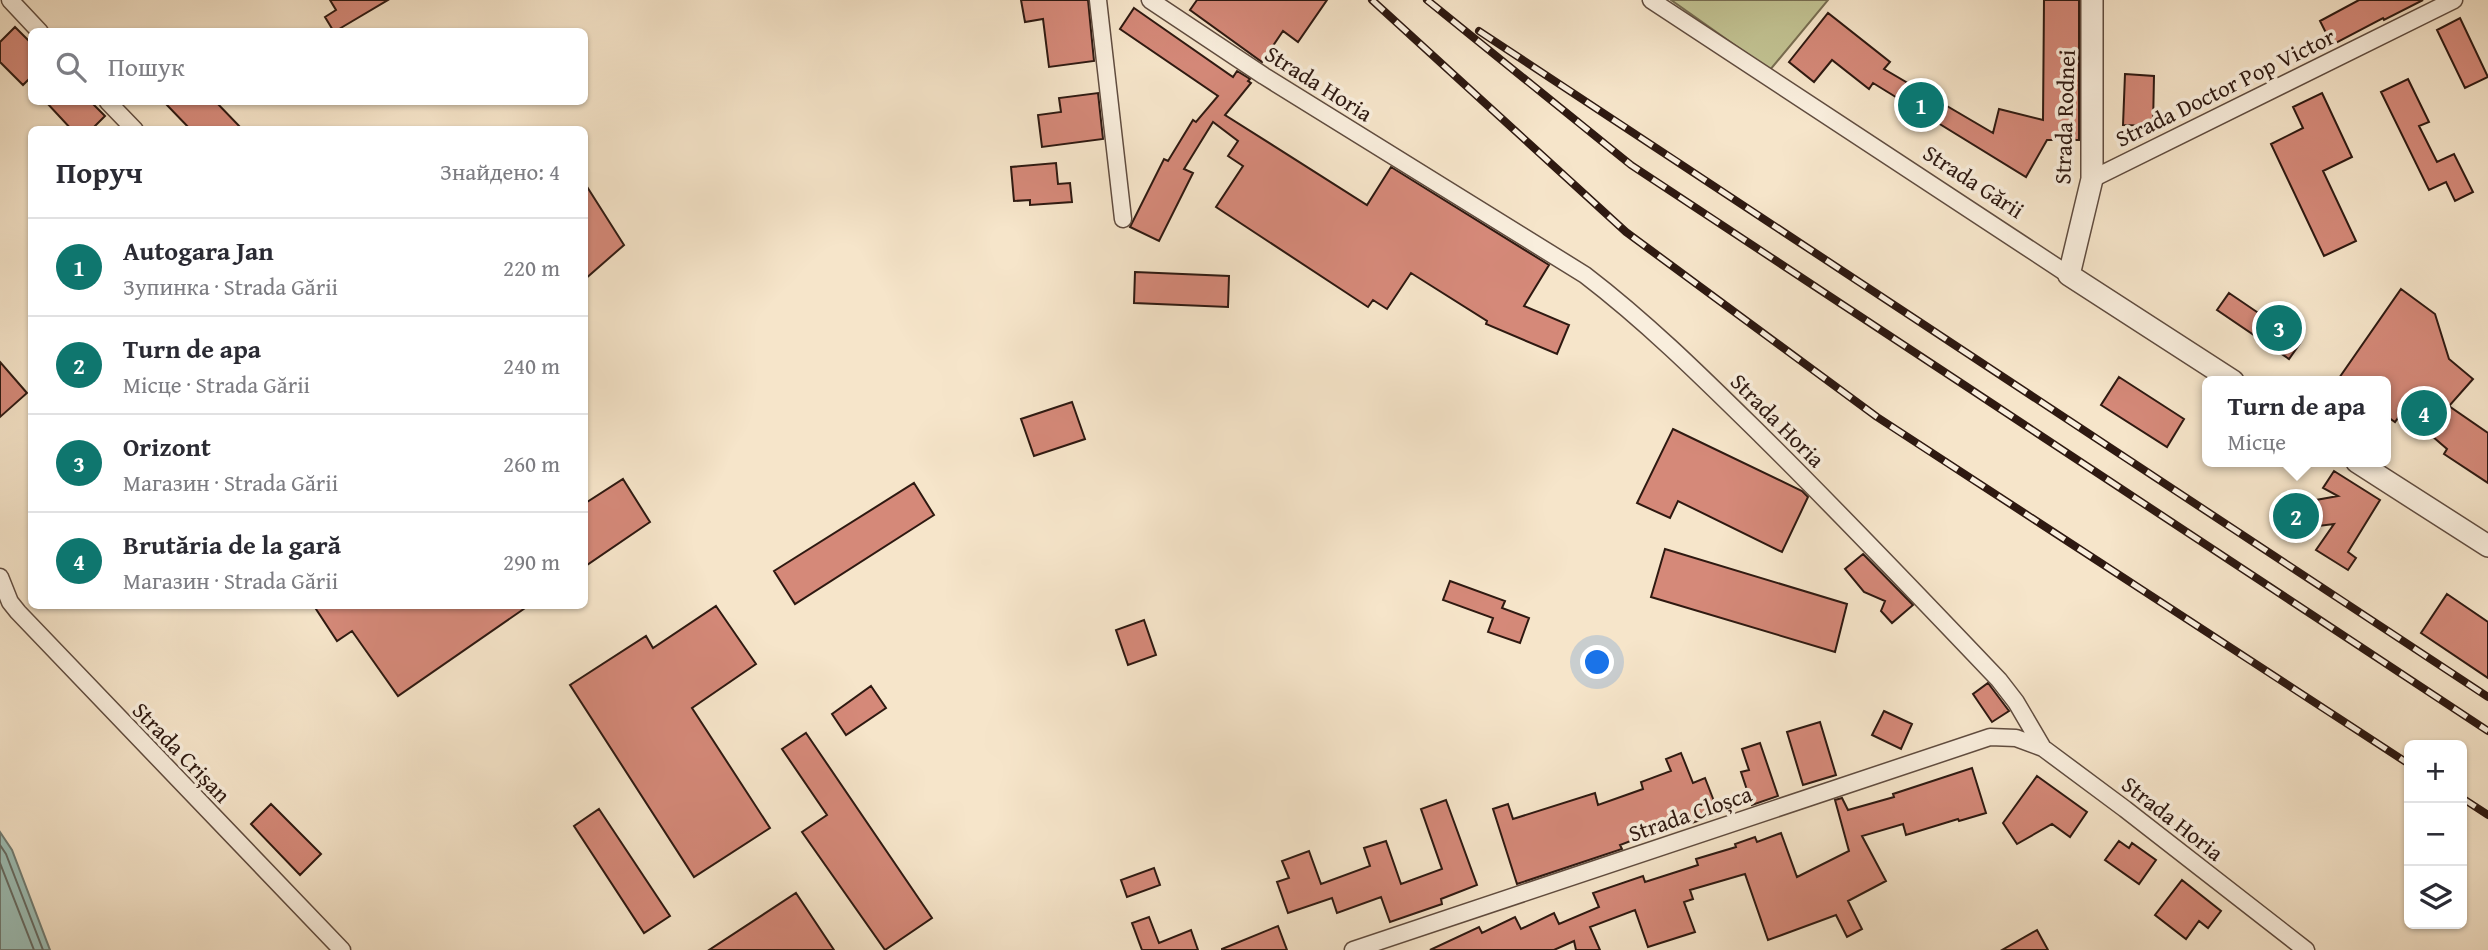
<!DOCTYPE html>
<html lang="uk">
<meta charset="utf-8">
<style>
:root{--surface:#fff;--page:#f2f2f3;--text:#2b2b33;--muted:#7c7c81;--line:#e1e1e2;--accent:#0f766e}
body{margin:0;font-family:"Gentium Book Plus",serif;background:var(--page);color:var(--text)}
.controls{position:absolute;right:21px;bottom:21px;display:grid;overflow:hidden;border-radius:10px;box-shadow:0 2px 5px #0004}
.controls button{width:63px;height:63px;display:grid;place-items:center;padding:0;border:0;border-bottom:2px solid var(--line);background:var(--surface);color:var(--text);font:35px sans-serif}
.you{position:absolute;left:1598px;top:663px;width:24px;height:24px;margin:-18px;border:5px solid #fff;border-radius:50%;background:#1a73e8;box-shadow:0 0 0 10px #1a73e833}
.badge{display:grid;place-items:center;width:46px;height:46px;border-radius:50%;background:var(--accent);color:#fff;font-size:23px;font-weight:700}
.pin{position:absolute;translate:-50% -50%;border:4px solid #fff;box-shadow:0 2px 7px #0006}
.popup{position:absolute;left:2202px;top:376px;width:189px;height:91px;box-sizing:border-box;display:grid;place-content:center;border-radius:10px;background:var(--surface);filter:drop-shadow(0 2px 5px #0005);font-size:23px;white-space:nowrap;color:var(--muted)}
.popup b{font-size:26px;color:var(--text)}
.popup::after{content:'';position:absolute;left:50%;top:100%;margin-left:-14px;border:14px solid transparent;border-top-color:var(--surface)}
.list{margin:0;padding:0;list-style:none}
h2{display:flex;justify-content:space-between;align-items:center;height:91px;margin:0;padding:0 28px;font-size:30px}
h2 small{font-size:23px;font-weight:400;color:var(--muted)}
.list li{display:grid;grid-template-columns:46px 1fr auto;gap:21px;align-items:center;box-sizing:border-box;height:98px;padding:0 28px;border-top:2px solid var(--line)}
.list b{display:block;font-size:26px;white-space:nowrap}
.list p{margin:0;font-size:23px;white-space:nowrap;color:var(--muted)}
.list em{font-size:23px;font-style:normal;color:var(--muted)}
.icon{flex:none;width:38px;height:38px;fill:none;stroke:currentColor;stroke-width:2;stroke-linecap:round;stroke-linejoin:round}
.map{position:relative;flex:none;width:2488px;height:950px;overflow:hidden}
.search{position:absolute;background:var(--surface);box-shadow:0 2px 5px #0004;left:28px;top:28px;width:560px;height:77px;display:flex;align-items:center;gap:18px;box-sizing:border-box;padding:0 24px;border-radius:10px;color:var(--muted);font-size:26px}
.panel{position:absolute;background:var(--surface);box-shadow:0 2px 5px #0004;left:28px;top:126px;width:560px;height:483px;border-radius:10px}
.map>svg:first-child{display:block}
.green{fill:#c2c393;stroke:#786e52;stroke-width:2}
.water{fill:#9dbfb6;stroke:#717d74;stroke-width:2}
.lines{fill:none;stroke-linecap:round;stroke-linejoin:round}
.shore{stroke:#666c64;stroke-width:2}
.building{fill:#d58979;stroke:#2e1911;stroke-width:2}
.minor-casing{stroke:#604c3f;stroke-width:19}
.tertiary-casing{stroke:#604c3f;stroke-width:24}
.minor{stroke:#f9eedd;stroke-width:16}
.tertiary{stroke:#f9eedd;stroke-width:21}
.rail-casing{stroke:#2e1911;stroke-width:8}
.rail{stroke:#f9eedd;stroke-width:5;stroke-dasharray:16;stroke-linecap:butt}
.labels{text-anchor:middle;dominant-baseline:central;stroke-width:7;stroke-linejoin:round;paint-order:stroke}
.street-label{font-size:23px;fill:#2e1911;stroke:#f9eedd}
</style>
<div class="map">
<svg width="2488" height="950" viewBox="0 0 2488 950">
<rect width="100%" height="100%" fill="#f6e5ca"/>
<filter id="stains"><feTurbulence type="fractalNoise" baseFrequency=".00286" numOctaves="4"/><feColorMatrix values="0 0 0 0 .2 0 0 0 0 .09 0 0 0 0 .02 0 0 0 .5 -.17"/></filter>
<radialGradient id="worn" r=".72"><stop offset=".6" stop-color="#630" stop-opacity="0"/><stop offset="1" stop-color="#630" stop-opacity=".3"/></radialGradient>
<path class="green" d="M 1671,0 L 1828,0 L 1770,70 Z"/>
<path class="water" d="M 0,832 L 12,850 L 50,950 L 0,950 Z"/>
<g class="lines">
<path class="shore" d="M 0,845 L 6,854 L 43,950
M 0,863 L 34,950"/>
</g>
<path class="building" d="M 330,0 L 388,0 L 334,32 L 325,17 L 336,10 Z
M 1021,0 L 1088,0 L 1094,61 L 1049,67 L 1043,19 L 1025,22 Z
M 1197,0 L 1327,0 L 1298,42 L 1283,31 L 1262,62 L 1190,10 Z
M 2044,0 L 2079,0 L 2079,140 L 2047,140 L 2026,177 L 1873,83 L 1869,89 L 1832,60 L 1814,82 L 1789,62 L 1828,13 L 1890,62 L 1884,69 L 1993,133 L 1999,109 L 2043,120 Z
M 2359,0 L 2423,0 L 2384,20 L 2383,18 L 2332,45 L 2320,21 Z
M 1134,8 L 1233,77 L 1237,71 L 1250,79 L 1248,81 L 1251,83 L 1225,115 L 1367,205 L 1391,167 L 1549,265 L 1524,306 L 1569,325 L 1557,354 L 1486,324 L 1487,321 L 1411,273 L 1387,309 L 1373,300 L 1368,307 L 1216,207 L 1243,166 L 1228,156 L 1238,141 L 1213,122 L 1184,169 L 1193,173 L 1159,241 L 1130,227 L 1164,159 L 1168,161 L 1193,120 L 1196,122 L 1218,96 L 1120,29 Z
M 2460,18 L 2488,77 L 2465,88 L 2437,30 Z
M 15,27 L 32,44 L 32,76 L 23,85 L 0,62 L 0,42 Z
M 2125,74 L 2154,76 L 2153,126 L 2123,125 Z
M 2408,79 L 2429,122 L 2419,126 L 2437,162 L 2454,154 L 2473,192 L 2455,201 L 2446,182 L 2429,190 L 2381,92 Z
M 1098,93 L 1103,139 L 1042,147 L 1038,115 L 1061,112 L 1059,98 Z
M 2322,93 L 2352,157 L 2323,171 L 2356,241 L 2324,256 L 2271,144 L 2303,128 L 2293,107 Z
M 46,102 L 91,102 L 105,116 L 91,130 L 72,130 Z
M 164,102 L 216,102 L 243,130 L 191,130 Z
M 1056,163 L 1058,184 L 1070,183 L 1072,202 L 1030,205 L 1030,200 L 1014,201 L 1011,167 Z
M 584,182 L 624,245 L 584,280 Z
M 1135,272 L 1229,276 L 1228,307 L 1134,303 Z
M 2401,289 L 2435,314 L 2449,359 L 2473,379 L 2449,406 L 2488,433 L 2488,483 L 2444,454 L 2447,449 L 2403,411 L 2395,422 L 2385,415 L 2385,381 L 2337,381 Z
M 2229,293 L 2301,342 L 2289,359 L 2217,310 Z
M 0,362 L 27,393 L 0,417 Z
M 2119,377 L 2184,419 L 2167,447 L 2101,405 Z
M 1072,402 L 1085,439 L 1034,456 L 1021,419 Z
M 1673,429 L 1802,491 L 1808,497 L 1782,552 L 1678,501 L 1670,518 L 1637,503 Z
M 2334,471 L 2380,500 L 2348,552 L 2356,558 L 2348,570 L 2316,550 L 2334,524 L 2294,529 L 2285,523 L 2283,517 L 2283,511 L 2291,503 L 2297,502 L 2311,507 L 2316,500 L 2338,496 L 2323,488 Z
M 623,479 L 650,522 L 584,567 L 584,504 Z
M 914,483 L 934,515 L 795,604 L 774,571 Z
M 1665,549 L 1847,604 L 1835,652 L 1651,597 Z
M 1863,554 L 1913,605 L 1892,623 L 1881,611 L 1885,601 L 1864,592 L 1845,569 Z
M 1450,581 L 1505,601 L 1502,608 L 1529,618 L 1520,643 L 1488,632 L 1493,618 L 1443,600 Z
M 2447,594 L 2488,622 L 2488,678 L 2421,633 Z
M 314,606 L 528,606 L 398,696 L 352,631 L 337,641 Z
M 716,606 L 756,664 L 692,708 L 770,828 L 694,877 L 570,685 L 646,636 L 653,648 Z
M 1144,620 L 1156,655 L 1128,665 L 1116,630 Z
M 1988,683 L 2009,711 L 1992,722 L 1973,694 Z
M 871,686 L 886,708 L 846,735 L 832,714 Z
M 1884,711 L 1912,724 L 1901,749 L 1872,735 Z
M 1820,722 L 1836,775 L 1803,785 L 1787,732 Z
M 806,733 L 932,918 L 885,950 L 802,832 L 827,815 L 782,749 Z
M 1760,743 L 1778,796 L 1752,805 L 1741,772 L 1749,770 L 1742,749 Z
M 1681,753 L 1693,783 L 1705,778 L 1719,814 L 1660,833 L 1659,830 L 1620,845 L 1622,849 L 1517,884 L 1493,809 L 1508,804 L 1513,819 L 1595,793 L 1598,805 L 1643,789 L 1641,782 L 1671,771 L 1666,759 Z
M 1972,768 L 1986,813 L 1959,821 L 1958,819 L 1906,835 L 1903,824 L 1862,836 L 1886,881 L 1848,901 L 1862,929 L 1847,937 L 1836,915 L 1768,940 L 1745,874 L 1690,890 L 1693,899 L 1684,902 L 1695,932 L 1648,947 L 1635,910 L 1590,927 L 1600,950 L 1576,950 L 1574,941 L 1554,950 L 1430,950 L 1479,927 L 1482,933 L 1515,917 L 1521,929 L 1554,913 L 1559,924 L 1599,907 L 1593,893 L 1643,876 L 1645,882 L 1698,865 L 1696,859 L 1736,847 L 1735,844 L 1755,837 L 1757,842 L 1781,833 L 1797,877 L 1849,851 L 1835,800 L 1842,798 L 1848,810 L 1894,797 L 1893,794 Z
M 2037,776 L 2087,812 L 2070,837 L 2052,824 L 2017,844 L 2003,823 Z
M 1446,800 L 1477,885 L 1441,899 L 1442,904 L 1390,922 L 1381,897 L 1337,913 L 1332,898 L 1288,913 L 1277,882 L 1289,878 L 1282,861 L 1309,851 L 1321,884 L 1370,866 L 1364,848 L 1386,841 L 1401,884 L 1442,869 L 1421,809 Z
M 271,804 L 321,854 L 300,875 L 251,824 Z
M 599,809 L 670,916 L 644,933 L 574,826 Z
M 2119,841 L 2129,848 L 2132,843 L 2156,860 L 2139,884 L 2105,860 Z
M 1154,868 L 1160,885 L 1127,897 L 1121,880 Z
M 2182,880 L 2221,911 L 2208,928 L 2199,921 L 2186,939 L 2155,915 Z
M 796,893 L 834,950 L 709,950 Z
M 1149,917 L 1159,943 L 1191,930 L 1198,950 L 1142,950 L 1132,923 Z
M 1278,926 L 1287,950 L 1222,950 L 1222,949 Z
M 2037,930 L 2048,950 L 2002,950 Z"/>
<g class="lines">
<defs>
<path id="minor" d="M 10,0 L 40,32
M 1098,0 L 1123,219
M 1150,0 L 1264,76 L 1585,275 C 1649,324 1705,380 1762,436 C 1843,516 1921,598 1999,680 L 2016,702 L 2043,748 L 2125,809 L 2306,950
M 1651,0 L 2069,275
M 108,102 L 135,130
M 2092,179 L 2454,0
M 0,577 L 10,602 L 18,612 L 342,950
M 1353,950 L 1990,737 L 2016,738 L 2043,748"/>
<path id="tertiary" d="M 2092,0 L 2092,179 L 2069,275 L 2233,381
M 2357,462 L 2488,546"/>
</defs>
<use href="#minor" class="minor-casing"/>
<use href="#tertiary" class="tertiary-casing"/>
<use href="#minor" class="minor"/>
<use href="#tertiary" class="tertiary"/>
<defs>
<path id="rail" d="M 1372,0 L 1626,232 L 1877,417 L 2409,764
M 1427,0 L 1631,165 L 2488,731
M 1479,31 L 2488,697
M 2462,798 L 2488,815"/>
</defs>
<use href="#rail" class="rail-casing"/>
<use href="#rail" class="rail"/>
</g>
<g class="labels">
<g class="street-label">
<text transform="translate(1319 83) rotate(32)">Strada Horia</text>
<text transform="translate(2225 87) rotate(-26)">Strada Doctor Pop Victor</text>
<text transform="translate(2064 117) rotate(-88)">Strada Rodnei</text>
<text transform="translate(1974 181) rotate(33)">Strada Gării</text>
<text transform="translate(1778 420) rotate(45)">Strada Horia</text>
<text transform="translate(182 752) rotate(46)">Strada Crișan</text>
<text transform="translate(1690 813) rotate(-19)">Strada Cloșca</text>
<text transform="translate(2173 818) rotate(38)">Strada Horia</text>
</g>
</g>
<rect width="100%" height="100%" filter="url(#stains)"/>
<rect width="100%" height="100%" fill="url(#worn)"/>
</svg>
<div class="controls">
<button>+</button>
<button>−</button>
<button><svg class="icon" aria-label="layers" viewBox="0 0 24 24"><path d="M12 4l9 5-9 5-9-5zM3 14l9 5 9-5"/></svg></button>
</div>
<div class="you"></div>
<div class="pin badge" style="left:1921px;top:105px">1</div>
<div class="pin badge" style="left:2296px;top:516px">2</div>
<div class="popup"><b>Turn de apa</b>Місце</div>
<div class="pin badge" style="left:2279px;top:328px">3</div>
<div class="pin badge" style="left:2424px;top:413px">4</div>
<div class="search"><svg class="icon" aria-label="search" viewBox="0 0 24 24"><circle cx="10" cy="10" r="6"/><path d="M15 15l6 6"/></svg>Пошук</div>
<section class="panel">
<h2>Поруч<small>Знайдено: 4</small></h2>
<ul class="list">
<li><span class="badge">1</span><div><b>Autogara Jan</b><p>Зупинка · Strada Gării</p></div><em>220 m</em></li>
<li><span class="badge">2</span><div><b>Turn de apa</b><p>Місце · Strada Gării</p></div><em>240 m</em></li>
<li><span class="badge">3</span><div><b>Orizont</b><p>Магазин · Strada Gării</p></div><em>260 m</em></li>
<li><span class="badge">4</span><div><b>Brutăria de la gară</b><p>Магазин · Strada Gării</p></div><em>290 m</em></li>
</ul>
</section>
</div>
